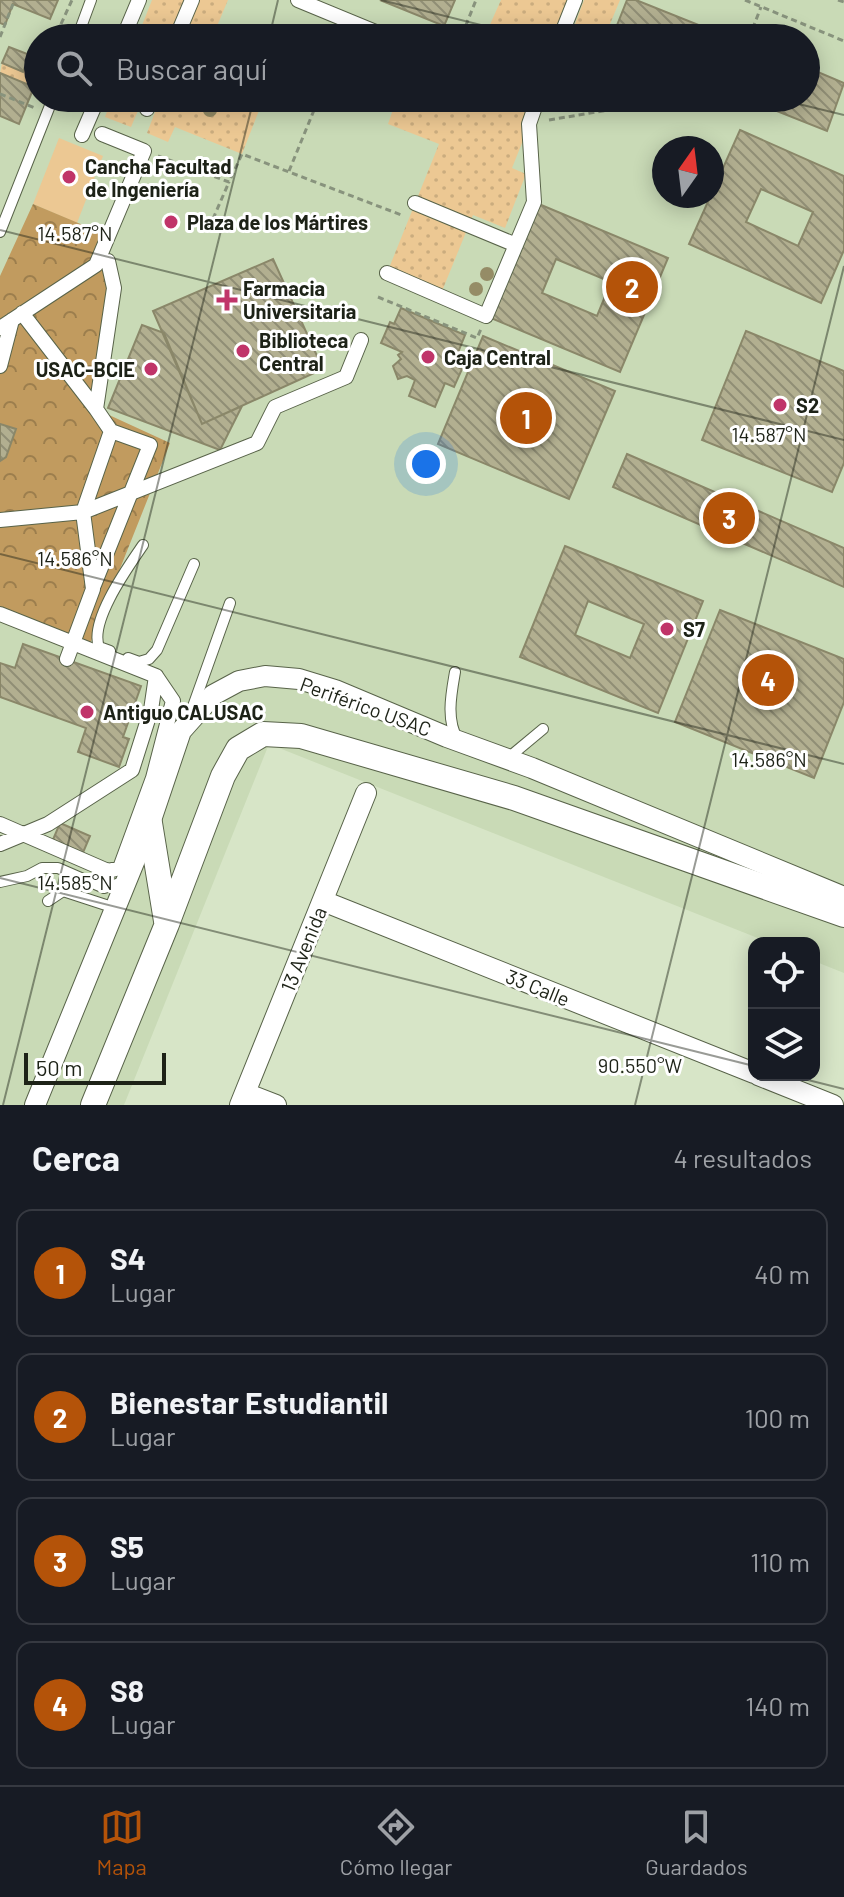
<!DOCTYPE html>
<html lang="es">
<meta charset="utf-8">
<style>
:root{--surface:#171b24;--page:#20242c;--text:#f1f3f6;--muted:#9ea1a6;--line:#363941;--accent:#b45309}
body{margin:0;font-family:Barlow,sans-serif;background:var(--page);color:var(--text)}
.controls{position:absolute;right:24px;bottom:24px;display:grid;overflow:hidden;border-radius:16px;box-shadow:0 4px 20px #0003}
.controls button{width:72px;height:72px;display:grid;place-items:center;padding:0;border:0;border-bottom:2px solid var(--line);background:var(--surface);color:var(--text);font:40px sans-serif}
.compass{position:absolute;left:652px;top:136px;width:72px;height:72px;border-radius:50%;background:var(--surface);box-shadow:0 4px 20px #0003;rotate:14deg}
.scale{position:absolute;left:24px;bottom:20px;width:142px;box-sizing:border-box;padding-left:8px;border:4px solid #1d2217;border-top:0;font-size:22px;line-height:28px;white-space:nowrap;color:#1d2217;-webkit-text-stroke:6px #fff;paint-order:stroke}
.you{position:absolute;left:426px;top:464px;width:28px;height:28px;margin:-20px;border:6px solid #fff;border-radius:50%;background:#1a73e8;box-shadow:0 0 0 12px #1a73e833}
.badge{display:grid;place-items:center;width:52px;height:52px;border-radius:50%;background:var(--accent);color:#fff;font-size:26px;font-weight:700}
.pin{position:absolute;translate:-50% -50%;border:4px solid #fff;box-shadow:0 2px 8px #0006}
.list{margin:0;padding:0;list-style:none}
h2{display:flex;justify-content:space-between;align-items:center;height:104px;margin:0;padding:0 32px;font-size:34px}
h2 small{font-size:26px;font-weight:400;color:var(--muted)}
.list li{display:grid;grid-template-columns:52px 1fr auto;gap:24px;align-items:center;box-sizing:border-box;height:128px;margin:0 16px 16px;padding:0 16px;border:2px solid var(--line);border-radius:16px}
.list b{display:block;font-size:30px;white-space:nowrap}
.list p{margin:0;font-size:26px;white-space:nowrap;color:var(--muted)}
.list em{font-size:26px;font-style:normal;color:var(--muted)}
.icon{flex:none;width:44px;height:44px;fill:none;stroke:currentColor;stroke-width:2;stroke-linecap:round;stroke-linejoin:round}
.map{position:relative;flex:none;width:844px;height:1105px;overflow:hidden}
.search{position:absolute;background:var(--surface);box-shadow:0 4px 20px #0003;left:24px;right:24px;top:24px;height:88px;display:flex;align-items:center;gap:20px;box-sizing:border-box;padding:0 28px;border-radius:44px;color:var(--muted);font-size:30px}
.sheet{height:680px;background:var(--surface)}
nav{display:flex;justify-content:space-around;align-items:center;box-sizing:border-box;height:112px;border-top:2px solid var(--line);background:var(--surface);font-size:22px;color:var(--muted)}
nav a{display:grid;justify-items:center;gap:4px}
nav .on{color:var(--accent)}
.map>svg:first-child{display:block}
.built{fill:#c9dab6;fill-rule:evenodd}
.grass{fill:#ecc893}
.forest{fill:url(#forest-crowns)}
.garden{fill:url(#garden-dots)}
.building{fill:url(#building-back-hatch);stroke:#8a8769;stroke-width:2;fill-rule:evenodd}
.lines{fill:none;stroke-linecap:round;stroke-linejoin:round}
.service-casing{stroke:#586349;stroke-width:12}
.pedestrian-casing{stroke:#586349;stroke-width:16}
.minor-casing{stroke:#586349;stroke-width:22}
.tertiary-casing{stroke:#586349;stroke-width:26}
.path{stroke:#88937d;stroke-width:3;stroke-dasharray:6 4;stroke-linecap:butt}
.service{stroke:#fff;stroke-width:10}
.pedestrian{stroke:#fff;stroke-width:14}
.minor{stroke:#fff;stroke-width:20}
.tertiary{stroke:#fff;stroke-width:24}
.tree{fill:#958c66}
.ticks{fill:none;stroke:#1d2217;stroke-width:2;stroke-opacity:0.45}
.poi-dot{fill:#c03469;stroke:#fff;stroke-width:3}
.labels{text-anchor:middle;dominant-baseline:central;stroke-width:6;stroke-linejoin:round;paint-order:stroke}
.poi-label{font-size:20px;font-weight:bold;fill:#1d2217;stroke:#fff;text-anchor:start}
.street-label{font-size:20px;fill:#1d2217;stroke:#fff}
.ticks-label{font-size:20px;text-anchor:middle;fill:#1d2217;stroke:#fff;stroke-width:6;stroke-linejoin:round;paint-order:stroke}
</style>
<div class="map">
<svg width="844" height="1105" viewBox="0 0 844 1105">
<defs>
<pattern id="forest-crowns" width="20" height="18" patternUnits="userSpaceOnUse" patternTransform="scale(2)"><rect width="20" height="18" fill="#c19b5f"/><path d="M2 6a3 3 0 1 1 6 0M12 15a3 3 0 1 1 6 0" fill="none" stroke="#9c7e4d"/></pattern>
<pattern id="garden-dots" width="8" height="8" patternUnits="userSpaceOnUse" patternTransform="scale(2)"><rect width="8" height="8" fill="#ecc893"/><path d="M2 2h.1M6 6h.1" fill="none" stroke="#caac7e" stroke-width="1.8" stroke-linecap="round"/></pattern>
<pattern id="building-back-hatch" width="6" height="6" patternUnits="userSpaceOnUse" patternTransform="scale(2)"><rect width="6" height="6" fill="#b2af90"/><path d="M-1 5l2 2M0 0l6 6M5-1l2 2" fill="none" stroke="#908e75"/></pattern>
</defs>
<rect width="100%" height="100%" fill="#d7e5c7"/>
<path class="built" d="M 0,0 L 844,0 L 844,973 L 814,961 L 814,943 L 770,943 L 269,744 L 124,1105 L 0,1105 ZM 38,38 L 806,38 L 806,98 L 38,98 ZM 664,148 L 712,148 L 712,196 L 664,196 Z"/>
<path class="grass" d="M 59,138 L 103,156 L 77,223 L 33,204 Z"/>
<path class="forest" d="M 33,204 L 102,233 L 96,264 L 108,261 L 114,288 L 96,409 L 170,443 L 88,649 L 0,618 L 0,276 Z"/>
<path class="garden" d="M 152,0 L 228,0 L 212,38 L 137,38 Z
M 501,0 L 575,0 L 560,38 L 484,38 Z
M 584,0 L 620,0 L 605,36 L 575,24 Z
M 30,55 L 38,58 L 38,79 L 34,87 L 0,73 L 2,63 L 23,72 Z
M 112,98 L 235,98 L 260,108 L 242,154 L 175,127 L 168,142 L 147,133 L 155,112 L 140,106 L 131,127 L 105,117 Z
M 397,98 L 511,98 L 526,104 L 522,143 L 512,168 L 526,174 L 505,228 L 473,215 L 440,296 L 387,273 L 439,144 L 388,124 Z"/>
<path class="building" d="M 0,0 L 58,0 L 50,19 L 13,4 L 5,25 L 0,23 Z
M 380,0 L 455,0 L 444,26 Z
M 627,0 L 636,0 L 731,38 L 612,38 Z
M 9,47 L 30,55 L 23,72 L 2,63 Z
M 806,67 L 844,83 L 827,131 L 744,98 L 806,98 Z
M 0,73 L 34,87 L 19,124 L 0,116 Z
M 740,130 L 844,176 L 844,250 L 821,303 L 689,244 ZM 761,189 L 813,212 L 798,246 L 746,222 Z
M 534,202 L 668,258 L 620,372 L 486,316 ZM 556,259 L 611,282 L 597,316 L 542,293 Z
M 273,259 L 323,369 L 202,424 L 153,311 Z
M 401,308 L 465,335 L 453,365 L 462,369 L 454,387 L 445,383 L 435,407 L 409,396 L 415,380 L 407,376 L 398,379 L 393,366 L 401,359 L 398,355 L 402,352 L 381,343 L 390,322 L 394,324 Z
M 142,325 L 164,333 L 202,424 L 242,406 L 220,450 L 108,408 Z
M 746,331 L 844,371 L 844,463 L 832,492 L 702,440 Z
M 483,336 L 615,391 L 569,499 L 438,444 Z
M 0,424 L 16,429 L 6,457 L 0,461 Z
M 627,454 L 844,548 L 844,587 L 613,487 Z
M 565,546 L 703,601 L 658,713 L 520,657 ZM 588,601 L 644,624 L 630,658 L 575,635 Z
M 720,610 L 844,659 L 844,702 L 814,778 L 675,722 Z
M 23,644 L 141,686 L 123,737 L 129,739 L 119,767 L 78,752 L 86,728 L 0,697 L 0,663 L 15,668 Z
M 60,823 L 90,836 L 82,855 L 52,842 Z"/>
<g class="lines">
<defs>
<path id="service" d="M 77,38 L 91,0
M 0,232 L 53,98
M 110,651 L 99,647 C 89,621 128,567 143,545
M 128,658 L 139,662 L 149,659 L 157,650 L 194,564
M 455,672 C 451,695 446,720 458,740
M 191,712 L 230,603
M 507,759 L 543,729
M 0,882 L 27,876 L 42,868 L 58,868 L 104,888 L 123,882
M 48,901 L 63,891 L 115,908"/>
<path id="pedestrian" d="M 298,0 L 390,38
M 123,38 L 139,0
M 176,38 L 192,0
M 560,38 L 575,0
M 147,109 L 151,98
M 82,135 L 98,98
M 415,203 L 516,245
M 387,273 L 486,316 L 534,202 L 529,124 L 538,98
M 22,313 L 96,409
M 0,328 L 96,265 L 144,151 L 102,134
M 0,366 L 12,320
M 0,520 L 83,512 L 257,443 L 275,407 L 346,377 L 361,340
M 94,585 L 150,445 L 111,431
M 0,614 L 156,676 L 151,710 L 132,770 L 48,824 L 0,844
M 67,659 L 93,589 L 83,512 L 111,431 L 96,409 L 114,288 L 108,261
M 0,824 L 108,871 L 120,868 L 153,778 L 173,701 L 156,676"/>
<path id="minor" d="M 323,901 L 754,1073
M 758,1075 L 833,1105
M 245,1093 L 276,1105
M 35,1105 L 150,823 L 181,731 L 213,695 L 239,681 L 265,676 L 299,679 L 335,690 L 447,737 L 532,768 L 844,897
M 240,1105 L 366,793"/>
<path id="tertiary" d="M 150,823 L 166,921
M 93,1105 L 167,924 L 223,776 L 238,749 L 263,734 L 301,736 L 514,798 L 844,915"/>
</defs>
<use href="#service" class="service-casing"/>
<use href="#pedestrian" class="pedestrian-casing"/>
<use href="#minor" class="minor-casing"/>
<use href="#tertiary" class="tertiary-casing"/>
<path class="path" d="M 745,0 L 844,41
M 838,0 L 844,2
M 61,24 L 72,0
M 462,35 L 476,0
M 0,37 L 13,4
M 749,38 L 761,7
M 0,94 L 35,108
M 549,120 L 679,98
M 158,156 L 229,182 L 242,154 L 404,216
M 289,171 L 319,98
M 209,228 L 229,182
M 378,297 L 477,338 L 481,329"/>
<use href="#service" class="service"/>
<use href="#pedestrian" class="pedestrian"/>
<use href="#minor" class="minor"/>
<use href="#tertiary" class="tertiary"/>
</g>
<g class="tree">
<circle cx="210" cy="110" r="7"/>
<circle cx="487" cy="274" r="7"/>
<circle cx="476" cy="289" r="7"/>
</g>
<path class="ticks" d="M 381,0 L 533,38M 269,38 L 278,0M 774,98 L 844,115M 0,230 L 844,440M 0,554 L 844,764M 0,878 L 754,1066M 788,1075 L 844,1089M 3,1105 L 254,98M 635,1105 L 844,266"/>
<g class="poi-dot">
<circle cx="69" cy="177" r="8"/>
<circle cx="171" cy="222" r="8"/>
<path d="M223 288h8v8h8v8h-8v8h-8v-8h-8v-8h8z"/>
<circle cx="243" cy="351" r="8"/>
<circle cx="428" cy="357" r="8"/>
<circle cx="151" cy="369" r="8"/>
<circle cx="780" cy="405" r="8"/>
<circle cx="667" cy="629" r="8"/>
<circle cx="87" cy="712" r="8"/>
</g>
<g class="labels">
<g class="poi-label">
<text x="85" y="166">Cancha Facultad<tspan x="85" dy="23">de Ingeniería</tspan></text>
<text x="187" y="222">Plaza de los Mártires</text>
<text x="243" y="288">Farmacia<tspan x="243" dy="23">Universitaria</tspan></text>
<text x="259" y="340">Biblioteca<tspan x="259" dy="23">Central</tspan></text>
<text x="444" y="357">Caja Central</text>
<text x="135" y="369" text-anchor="end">USAC-BCIE</text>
<text x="796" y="405">S2</text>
<text x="683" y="629">S7</text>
<text x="103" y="712">Antiguo CALUSAC</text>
</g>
<g class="street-label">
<text transform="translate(366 706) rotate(20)">Periférico USAC</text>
<text transform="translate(303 949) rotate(-68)">13 Avenida</text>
<text transform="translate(538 987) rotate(22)">33 Calle</text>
</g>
</g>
<g class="ticks-label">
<text x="75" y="241">14.587°N</text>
<text x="769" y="442">14.587°N</text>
<text x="75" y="566">14.586°N</text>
<text x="769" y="767">14.586°N</text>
<text x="75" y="890">14.585°N</text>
<text x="640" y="1073">90.550°W</text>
</g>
</svg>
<div class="controls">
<button><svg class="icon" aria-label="locate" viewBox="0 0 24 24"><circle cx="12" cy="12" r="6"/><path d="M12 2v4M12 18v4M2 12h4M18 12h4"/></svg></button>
<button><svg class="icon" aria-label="layers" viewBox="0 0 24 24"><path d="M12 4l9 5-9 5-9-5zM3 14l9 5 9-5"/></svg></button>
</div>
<svg class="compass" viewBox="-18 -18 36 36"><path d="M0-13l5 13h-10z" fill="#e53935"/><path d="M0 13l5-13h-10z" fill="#9ea1a6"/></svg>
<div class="scale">50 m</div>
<div class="you"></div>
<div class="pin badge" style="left:526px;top:418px">1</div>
<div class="pin badge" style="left:632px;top:287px">2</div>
<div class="pin badge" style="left:729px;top:518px">3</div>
<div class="pin badge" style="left:768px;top:680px">4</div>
<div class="search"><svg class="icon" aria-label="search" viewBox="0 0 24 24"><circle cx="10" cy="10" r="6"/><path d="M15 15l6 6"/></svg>Buscar aquí</div>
</div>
<section class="sheet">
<h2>Cerca<small>4 resultados</small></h2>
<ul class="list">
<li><span class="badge">1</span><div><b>S4</b><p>Lugar</p></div><em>40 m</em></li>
<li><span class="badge">2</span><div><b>Bienestar Estudiantil</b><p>Lugar</p></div><em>100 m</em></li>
<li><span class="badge">3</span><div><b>S5</b><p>Lugar</p></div><em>110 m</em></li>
<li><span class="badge">4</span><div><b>S8</b><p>Lugar</p></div><em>140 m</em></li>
</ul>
</section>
<nav>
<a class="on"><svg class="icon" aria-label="map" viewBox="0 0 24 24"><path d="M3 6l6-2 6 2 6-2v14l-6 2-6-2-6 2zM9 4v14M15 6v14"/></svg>Mapa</a>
<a><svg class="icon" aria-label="directions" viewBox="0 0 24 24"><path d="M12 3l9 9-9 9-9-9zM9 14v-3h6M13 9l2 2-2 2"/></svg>Cómo llegar</a>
<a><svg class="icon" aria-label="saved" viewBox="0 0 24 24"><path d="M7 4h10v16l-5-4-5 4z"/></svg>Guardados</a>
</nav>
